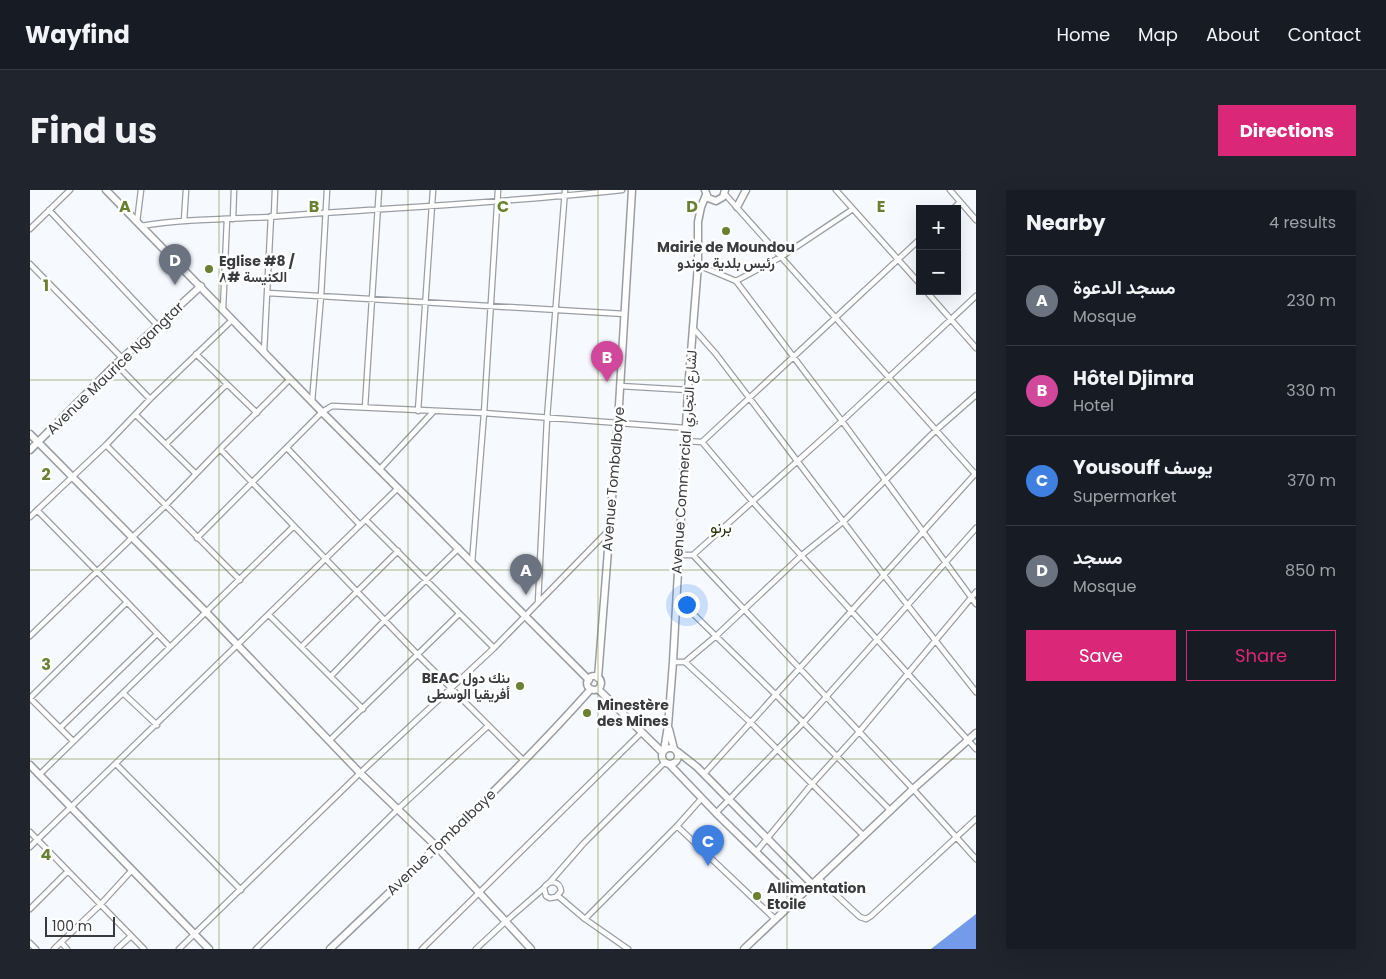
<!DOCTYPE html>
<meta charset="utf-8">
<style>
:root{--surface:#171b24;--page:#20242c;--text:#f1f3f6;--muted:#9ea1a6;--line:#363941;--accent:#db2777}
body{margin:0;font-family:Poppins,Vazirmatn,sans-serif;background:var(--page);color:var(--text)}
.controls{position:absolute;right:15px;top:15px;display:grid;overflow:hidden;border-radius:0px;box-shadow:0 5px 20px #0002}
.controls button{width:45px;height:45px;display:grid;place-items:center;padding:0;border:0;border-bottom:1px solid var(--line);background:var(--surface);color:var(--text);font:25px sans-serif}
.scale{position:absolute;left:15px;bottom:12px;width:70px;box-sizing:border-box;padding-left:5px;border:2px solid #3a3b3e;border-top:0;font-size:14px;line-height:18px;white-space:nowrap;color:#3a3b3e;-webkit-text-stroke:4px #fff;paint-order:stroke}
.you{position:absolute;left:656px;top:414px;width:18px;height:18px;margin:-12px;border:4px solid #fff;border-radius:50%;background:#1a73e8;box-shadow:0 0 0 8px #1a73e833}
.badge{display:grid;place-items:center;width:32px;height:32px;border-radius:50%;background:var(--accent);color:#fff;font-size:16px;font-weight:700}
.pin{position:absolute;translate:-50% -41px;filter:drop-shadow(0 1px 2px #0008)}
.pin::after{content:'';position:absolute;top:26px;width:18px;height:15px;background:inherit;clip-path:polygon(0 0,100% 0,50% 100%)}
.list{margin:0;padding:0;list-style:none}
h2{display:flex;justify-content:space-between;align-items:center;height:65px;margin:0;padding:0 20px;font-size:21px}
h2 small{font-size:16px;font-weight:400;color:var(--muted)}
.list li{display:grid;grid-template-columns:32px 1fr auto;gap:15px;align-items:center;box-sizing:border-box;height:90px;padding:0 20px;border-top:1px solid var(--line)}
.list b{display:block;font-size:19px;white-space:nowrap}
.list p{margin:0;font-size:16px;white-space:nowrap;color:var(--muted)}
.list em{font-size:16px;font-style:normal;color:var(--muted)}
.actions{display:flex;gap:10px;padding:15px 20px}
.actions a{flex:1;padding:11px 0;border:1px solid var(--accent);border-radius:0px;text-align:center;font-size:18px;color:var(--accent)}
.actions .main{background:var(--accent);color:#fff}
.map{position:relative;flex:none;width:946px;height:759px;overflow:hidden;border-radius:0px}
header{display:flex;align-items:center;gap:30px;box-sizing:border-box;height:70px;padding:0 25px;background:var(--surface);border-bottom:1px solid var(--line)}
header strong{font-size:24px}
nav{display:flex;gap:28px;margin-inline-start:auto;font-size:18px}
.intro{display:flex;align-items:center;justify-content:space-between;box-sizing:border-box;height:120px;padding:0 30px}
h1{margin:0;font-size:35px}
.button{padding:12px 22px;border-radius:0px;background:var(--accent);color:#fff;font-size:18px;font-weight:700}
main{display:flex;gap:30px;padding:0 30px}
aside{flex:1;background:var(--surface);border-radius:0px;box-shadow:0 5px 20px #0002}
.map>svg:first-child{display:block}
.water{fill:#749bea}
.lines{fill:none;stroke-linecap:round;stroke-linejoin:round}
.street-casing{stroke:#9a9da3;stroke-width:7}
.secondary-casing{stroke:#9a9da3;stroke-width:9}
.street{stroke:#fff;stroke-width:4.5}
.secondary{stroke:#fff;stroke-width:6}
.grid{fill:none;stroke:#6a8132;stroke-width:1;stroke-opacity:0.55}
.poi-dot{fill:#6a8132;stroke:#fff;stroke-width:2}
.labels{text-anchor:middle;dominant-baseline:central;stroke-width:5;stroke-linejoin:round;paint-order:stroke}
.poi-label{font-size:14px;font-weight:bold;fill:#3a3b3e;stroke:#fff;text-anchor:start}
.street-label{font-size:14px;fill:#3a3b3e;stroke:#fff}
.quarter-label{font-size:16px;fill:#27320c;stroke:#fff}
.grid-label{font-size:16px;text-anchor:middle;font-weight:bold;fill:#6a8132;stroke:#fff;stroke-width:5;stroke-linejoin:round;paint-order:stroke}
</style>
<header>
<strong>Wayfind</strong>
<nav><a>Home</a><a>Map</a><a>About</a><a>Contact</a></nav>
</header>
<div class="intro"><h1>Find us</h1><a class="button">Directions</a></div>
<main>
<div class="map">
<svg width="946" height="759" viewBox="0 0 946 759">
<rect width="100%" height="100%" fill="#f6f9fe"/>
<path class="water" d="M 946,724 L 946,759 L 901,759 Z"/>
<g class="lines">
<defs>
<path id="street" d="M 806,0 L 890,94
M 920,0 L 946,30
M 694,3 L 946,285
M 923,19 L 930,12
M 19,20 L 128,136
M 244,26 L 245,0
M 203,29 L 204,0
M 154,31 L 156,0
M 107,32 L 111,0
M 111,36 C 153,29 197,29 240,27 C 357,18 475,13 592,0
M 0,39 L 40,0
M 0,74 L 93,169
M 668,75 L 706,91 L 812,231 L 946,414
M 706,91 L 751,67 L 823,19
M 896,101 L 946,158
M 238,103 L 595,124
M 193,119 L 197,29
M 663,138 L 686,164 L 853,384 L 946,502
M 234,162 L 241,26
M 166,164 L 227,223
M 86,174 L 120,209
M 260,189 L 190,259 L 388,465 L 494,571
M 590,196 L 658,200
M 282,212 L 291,106 L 297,0
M 335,217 L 349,0
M 388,221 L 403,0
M 106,225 L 165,283
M 655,251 L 672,252 L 722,311 L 946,559
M 672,252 L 890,49
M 136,254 L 197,194
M 76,255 L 210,390
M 257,258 L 330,335
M 350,279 L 403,222
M 7,320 L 97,412 L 140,457
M 0,327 L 76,255 L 120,209 L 202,130
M 336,330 L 464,458
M 167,348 L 292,222 L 302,216 L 454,223 L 656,238
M 648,365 L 663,365 L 812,231 L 946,106
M 663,365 L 883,599 L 946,669
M 442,373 L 454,223 L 468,0
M 646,407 L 745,504 L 861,621
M 508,413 L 517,228 L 535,0
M 239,425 L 333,519
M 0,446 L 136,315 L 190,259
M 271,457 L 368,361
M 643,472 L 655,472 L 686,446 L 772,365 L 814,331 L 906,240 L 946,205
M 655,472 L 720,532 L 834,646
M 301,486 L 355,430 L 429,358
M 93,503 L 127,535
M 30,538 L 127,444
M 300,550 L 429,424
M 43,551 L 0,508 L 97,412
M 86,574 L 211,700
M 10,584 L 264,336
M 674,584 L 946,283
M 686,623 L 773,533 L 946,338
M 647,636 L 745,729
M 0,642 L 114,759
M 0,657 L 368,298
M 726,662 L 782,594 L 829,542 L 946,402
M 788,688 L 830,727 L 836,729 L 841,726 L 946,629
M 520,692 L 554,653 L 635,572
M 528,706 L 555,729 L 598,759
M 0,719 L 38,681
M 555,729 L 647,636 L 672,608
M 31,752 L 37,759
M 0,753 L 6,759
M 24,759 L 70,715 L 102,680
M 87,759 L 101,746
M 149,759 L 330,583 L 464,458 L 579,340
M 226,759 L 368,619 L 458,536
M 392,759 L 612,542
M 446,759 L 475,732 L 514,698 C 519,689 530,691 531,701 L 526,707 L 520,708 L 516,706 L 514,698"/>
<path id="secondary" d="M 76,0 L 292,222 L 559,490
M 675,0 L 678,8 L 686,11 L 693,7 L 695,0
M 707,17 L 716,0
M 0,244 L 176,422 L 330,583 L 407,657 L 501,759
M 0,260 L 86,174 L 171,96
M557 493a7 7 0 1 1 14 0a7 7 0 1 1-14 0Z
M 568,488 L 588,232 L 602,0
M 568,499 L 632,562
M 639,539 L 644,559
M632 566a8 8 0 1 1 16 0a8 8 0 1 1-16 0Z
M 634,560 L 638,536 L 643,472 L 658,200 L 668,75 L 668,32 L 671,17 L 676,5
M 648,562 L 667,577 L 782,694
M 639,574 L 686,623 L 770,705
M 0,575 L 179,759
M 300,759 C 389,674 479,591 561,499
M 714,759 L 883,599 L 946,543"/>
</defs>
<use href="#street" class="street-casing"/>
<use href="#secondary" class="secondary-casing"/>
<use href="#street" class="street"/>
<use href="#secondary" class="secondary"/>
</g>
<path class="grid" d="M 189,0 L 189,759M 378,0 L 378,759M 568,0 L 568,759M 757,0 L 757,759M 0,190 L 946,190M 0,380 L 946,380M 0,569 L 946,569"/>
<g class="poi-dot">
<circle cx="696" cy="41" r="5"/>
<circle cx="179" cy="79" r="5"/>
<circle cx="490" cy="496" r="5"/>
<circle cx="557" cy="523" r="5"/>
<circle cx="727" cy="706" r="5"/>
</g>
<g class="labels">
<g class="poi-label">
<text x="696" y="57" text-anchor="middle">Mairie de Moundou<tspan x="696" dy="16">رئيس بلدية موندو</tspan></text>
<text x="189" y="71">Eglise #8 /<tspan x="189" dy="16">الكنيسة #٨</tspan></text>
<text x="480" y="488" text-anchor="end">BEAC بنك دول<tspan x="480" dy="16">أفريقيا الوسطى</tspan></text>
<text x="567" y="515">Minestère<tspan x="567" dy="16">des Mines</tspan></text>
<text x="737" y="698">Allimentation<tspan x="737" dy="16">Etoile</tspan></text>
</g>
<g class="street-label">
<text transform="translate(85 178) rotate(-44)">Avenue Maurice Ngangtar</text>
<text transform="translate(654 272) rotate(-86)">Avenue Commercial لشارع التجاري</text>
<text transform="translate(583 289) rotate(-85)">Avenue Tombalbaye</text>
<text transform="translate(411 652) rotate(-44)">Avenue Tombalbaye</text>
</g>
<g class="quarter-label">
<text x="691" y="337">برنو</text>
</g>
</g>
<g class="grid-label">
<text x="95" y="22">A</text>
<text x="284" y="22">B</text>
<text x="473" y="22">C</text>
<text x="662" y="22">D</text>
<text x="851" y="22">E</text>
<text x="16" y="101">1</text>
<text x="16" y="290">2</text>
<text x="16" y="480">3</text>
<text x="16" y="670">4</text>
</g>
</svg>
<div class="controls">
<button>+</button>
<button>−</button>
</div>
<div class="scale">100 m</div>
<div class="you"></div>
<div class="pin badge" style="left:496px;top:405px;background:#6b7280">A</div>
<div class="pin badge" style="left:577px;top:192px;background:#d1479c">B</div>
<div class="pin badge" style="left:678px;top:676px;background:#3f7fe0">C</div>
<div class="pin badge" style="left:145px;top:95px;background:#6b7280">D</div>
</div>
<aside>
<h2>Nearby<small>4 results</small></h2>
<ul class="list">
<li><span class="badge" style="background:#6b7280">A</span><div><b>مسجد الدعوة</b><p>Mosque</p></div><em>230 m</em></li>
<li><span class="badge" style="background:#d1479c">B</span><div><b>Hôtel Djimra</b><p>Hotel</p></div><em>330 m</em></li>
<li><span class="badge" style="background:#3f7fe0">C</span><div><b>Yousouff يوسف</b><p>Supermarket</p></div><em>370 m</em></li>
<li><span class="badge" style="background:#6b7280">D</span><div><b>مسجد</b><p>Mosque</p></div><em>850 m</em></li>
</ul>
<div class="actions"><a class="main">Save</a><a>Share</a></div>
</aside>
</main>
